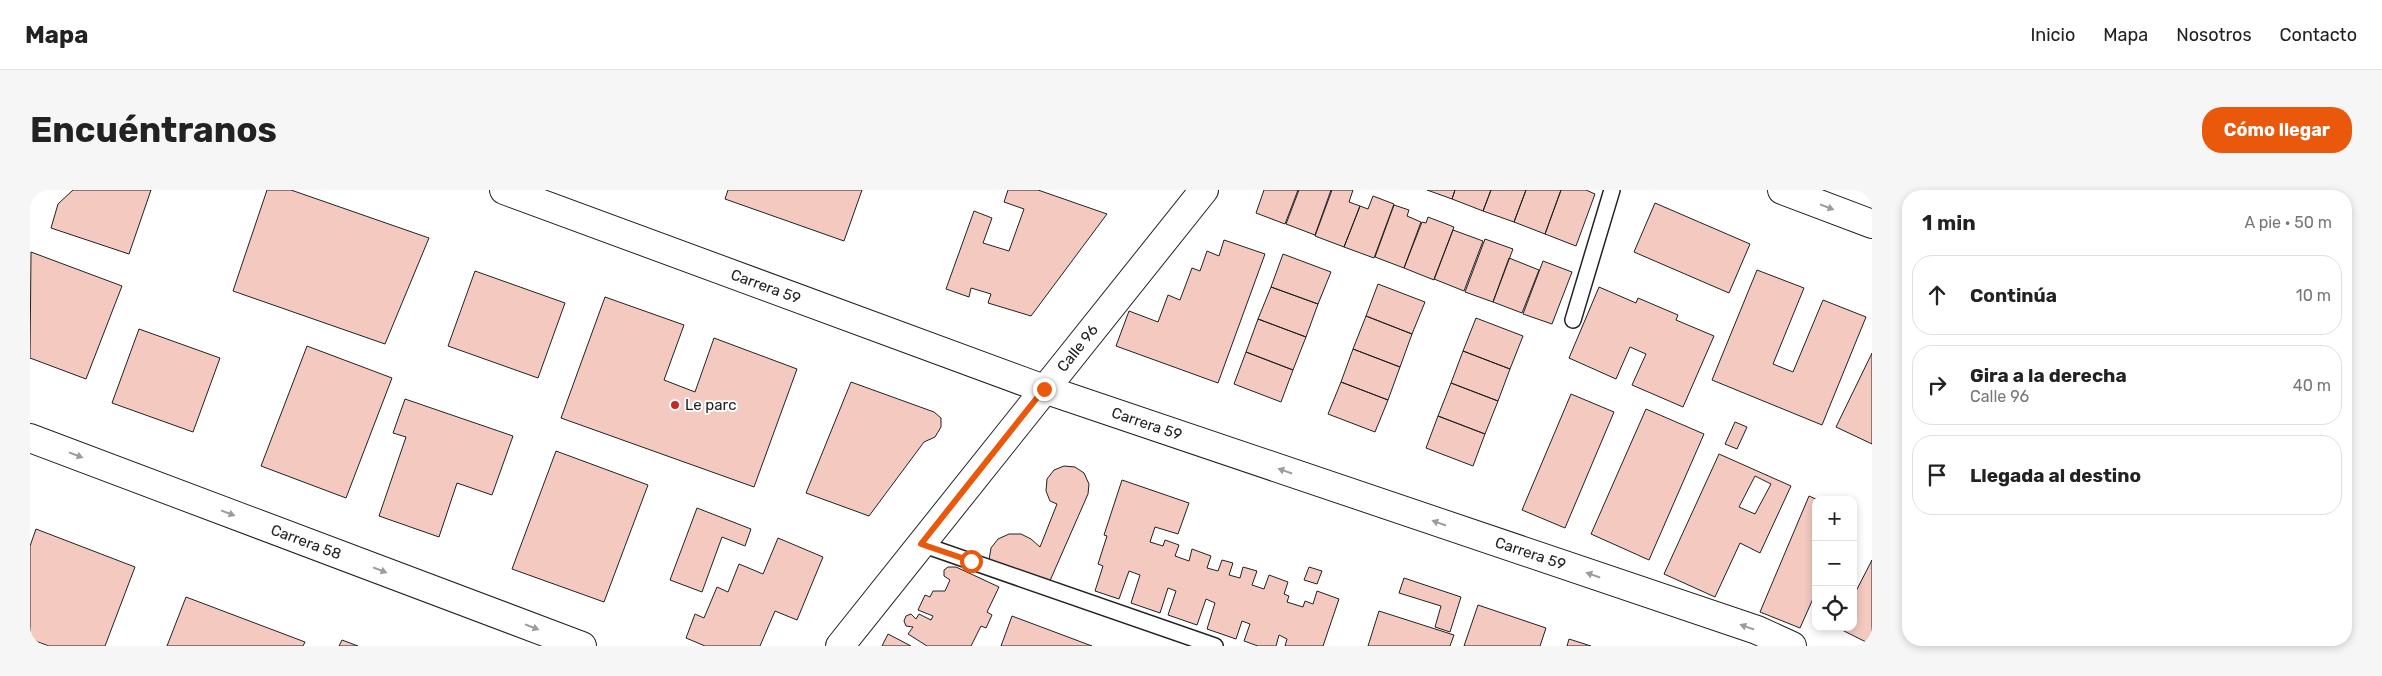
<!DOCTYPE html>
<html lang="es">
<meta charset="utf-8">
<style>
:root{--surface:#fff;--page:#f6f6f6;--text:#222;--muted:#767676;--line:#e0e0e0;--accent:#ea580c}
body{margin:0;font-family:Rubik,sans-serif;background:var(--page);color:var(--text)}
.controls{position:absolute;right:15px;bottom:15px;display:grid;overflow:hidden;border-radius:10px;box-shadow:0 2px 8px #0003}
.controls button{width:45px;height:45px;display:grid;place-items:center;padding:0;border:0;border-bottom:1px solid var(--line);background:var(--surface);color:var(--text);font:25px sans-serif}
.stop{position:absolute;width:15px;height:15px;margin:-11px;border:4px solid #ea580c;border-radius:50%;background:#fff}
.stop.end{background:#ea580c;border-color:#fff;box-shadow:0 1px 5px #0008}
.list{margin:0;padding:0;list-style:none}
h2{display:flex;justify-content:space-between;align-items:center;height:65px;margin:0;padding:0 20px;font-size:21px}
h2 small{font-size:16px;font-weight:400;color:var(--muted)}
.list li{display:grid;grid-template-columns:32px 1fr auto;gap:15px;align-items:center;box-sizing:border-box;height:80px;margin:0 10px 10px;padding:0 10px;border:1px solid var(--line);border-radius:20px}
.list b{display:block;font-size:19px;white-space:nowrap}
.list p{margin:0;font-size:16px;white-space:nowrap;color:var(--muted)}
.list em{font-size:16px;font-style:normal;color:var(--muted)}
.icon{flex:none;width:28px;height:28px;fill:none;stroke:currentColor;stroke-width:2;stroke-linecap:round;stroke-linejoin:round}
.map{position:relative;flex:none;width:1842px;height:456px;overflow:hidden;border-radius:20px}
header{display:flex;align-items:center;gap:30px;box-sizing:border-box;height:70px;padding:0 25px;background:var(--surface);border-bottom:1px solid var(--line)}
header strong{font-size:24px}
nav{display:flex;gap:28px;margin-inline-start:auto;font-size:18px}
.intro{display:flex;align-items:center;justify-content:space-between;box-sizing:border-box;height:120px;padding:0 30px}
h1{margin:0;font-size:35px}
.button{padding:12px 22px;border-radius:20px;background:var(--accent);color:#fff;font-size:18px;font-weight:700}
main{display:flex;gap:30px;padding:0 30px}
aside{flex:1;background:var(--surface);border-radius:20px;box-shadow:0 2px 8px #0003}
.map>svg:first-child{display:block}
.building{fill:#f3c9c0;stroke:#222;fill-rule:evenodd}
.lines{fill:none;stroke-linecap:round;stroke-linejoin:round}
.lane-casing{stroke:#222;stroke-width:18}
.street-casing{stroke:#222;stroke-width:30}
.secondary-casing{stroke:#222;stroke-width:30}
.lane{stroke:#fff;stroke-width:15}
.street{stroke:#fff;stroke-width:28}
.secondary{stroke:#fff;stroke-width:28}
.oneway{fill:#9c9c9c}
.route{stroke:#ea580c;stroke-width:6}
.poi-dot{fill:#c62828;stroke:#fff;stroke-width:2}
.labels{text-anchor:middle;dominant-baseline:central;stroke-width:4;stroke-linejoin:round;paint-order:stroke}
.street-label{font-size:15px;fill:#222;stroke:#fff}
.poi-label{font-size:15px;fill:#222;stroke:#fff;text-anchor:start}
</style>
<header>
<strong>Mapa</strong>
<nav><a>Inicio</a><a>Mapa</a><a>Nosotros</a><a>Contacto</a></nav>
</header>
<div class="intro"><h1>Encuéntranos</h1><a class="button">Cómo llegar</a></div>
<main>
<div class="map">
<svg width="1842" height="456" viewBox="0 0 1842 456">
<rect width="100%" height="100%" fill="#fff"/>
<path class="building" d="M 43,0 L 121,0 L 99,64 L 21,38 L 28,14 Z
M 237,0 L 261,0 L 399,48 L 355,154 L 203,101 Z
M 698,0 L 832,0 L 814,51 L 695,9 Z
M 978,0 L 1008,0 L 1077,24 L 1001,126 L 958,113 L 961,104 L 941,98 L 939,107 L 916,99 L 944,21 L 962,28 L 953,53 L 979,61 L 994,19 L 974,12 Z
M 1234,0 L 1268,0 L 1255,34 L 1226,23 Z
M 1269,0 L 1301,0 L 1285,45 L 1256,34 Z
M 1302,0 L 1323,0 L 1319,12 L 1330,16 L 1314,57 L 1285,46 Z
M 1397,0 L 1425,0 L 1422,9 Z
M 1425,0 L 1461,0 L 1453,21 L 1422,9 Z
M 1461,0 L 1496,0 L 1484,32 L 1453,21 Z
M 1496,0 L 1531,0 L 1515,44 L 1484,32 Z
M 1531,0 L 1556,0 L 1565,4 L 1546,56 L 1515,44 Z
M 1343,6 L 1364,14 L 1344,68 L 1314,57 L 1330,16 L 1338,19 Z
M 1625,13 L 1720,54 L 1699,103 L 1604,62 Z
M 1364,15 L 1379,20 L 1377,26 L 1391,32 L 1374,78 L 1345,67 Z
M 1398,27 L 1424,37 L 1404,90 L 1374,78 L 1392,32 L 1396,33 Z
M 1423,40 L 1453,51 L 1434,101 L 1404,89 Z
M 1455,49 L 1483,59 L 1463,112 L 1435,102 Z
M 1194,50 L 1235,64 L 1188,193 L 1086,156 L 1099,121 L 1128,132 L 1138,105 L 1150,110 L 1162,78 L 1170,81 L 1177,61 L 1189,66 Z
M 1,62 L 92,96 L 56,189 L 0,168 Z
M 1253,64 L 1301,82 L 1288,114 L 1241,97 Z
M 1479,68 L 1509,80 L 1492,123 L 1463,112 Z
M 1513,71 L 1542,82 L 1522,134 L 1493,124 Z
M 1727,80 L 1774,98 L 1743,174 L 1763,182 L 1793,110 L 1836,127 L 1792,235 L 1682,190 Z
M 445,81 L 535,113 L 508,188 L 418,156 Z
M 1348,94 L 1395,112 L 1382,144 L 1336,126 Z
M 1241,97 L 1288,114 L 1276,147 L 1228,129 Z
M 1569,97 L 1606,113 L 1608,108 L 1648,125 L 1646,130 L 1684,146 L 1653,217 L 1602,195 L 1616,164 L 1600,157 L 1586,189 L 1539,168 Z
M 575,107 L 654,135 L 634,190 L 665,202 L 684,148 L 767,179 L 724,297 L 531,228 Z
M 1336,126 L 1382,144 L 1370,177 L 1323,159 Z
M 1446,128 L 1493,146 L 1480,179 L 1433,161 Z
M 1228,129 L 1276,147 L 1263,180 L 1216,162 Z
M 109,139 L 190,168 L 163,242 L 82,213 Z
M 277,156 L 362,188 L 316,308 L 231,276 Z
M 1323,159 L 1370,177 L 1358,210 L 1311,192 Z
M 1433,161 L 1480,179 L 1468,211 L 1421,193 Z
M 1216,162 L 1263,180 L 1251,212 L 1204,194 Z
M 1842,163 L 1842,254 L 1806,237 Z
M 821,192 L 904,222 L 911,228 L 911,237 L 905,247 L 894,252 L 839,326 L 776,303 Z
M 1311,192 L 1358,210 L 1345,242 L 1298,224 Z
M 1421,193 L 1468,211 L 1455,244 L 1408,226 Z
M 1541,204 L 1584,222 L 1535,338 L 1492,320 Z
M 375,209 L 483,246 L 462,305 L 427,293 L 409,347 L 349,326 L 376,247 L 363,243 Z
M 1616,219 L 1674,244 L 1619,370 L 1561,344 Z
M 1408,226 L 1455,244 L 1443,276 L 1396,258 Z
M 1705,232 L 1717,237 L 1707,259 L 1695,254 Z
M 526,261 L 618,295 L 574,412 L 482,379 Z
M 1689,264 L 1761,296 L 1730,363 L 1710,353 L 1685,407 L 1634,384 ZM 1725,286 L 1741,294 L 1725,324 L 1709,317 Z
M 1034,276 L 1045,277 L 1054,283 L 1059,294 L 1058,304 L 1019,393 L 1001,389 L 959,370 L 961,358 L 968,349 L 979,344 L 991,344 L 1001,349 L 1010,357 L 1027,314 L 1020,311 L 1016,301 L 1017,289 L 1024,280 Z
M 1092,290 L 1159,313 L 1148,344 L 1125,337 L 1120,352 L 1133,356 L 1135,350 L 1149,355 L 1145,366 L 1159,371 L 1162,359 L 1181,366 L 1177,378 L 1188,381 L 1192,370 L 1203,373 L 1199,385 L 1210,388 L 1213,377 L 1227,381 L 1222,395 L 1234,399 L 1239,385 L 1258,392 L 1254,404 L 1259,406 L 1257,412 L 1273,417 L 1275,411 L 1283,414 L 1287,401 L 1309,409 L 1293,456 L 1255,456 L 1257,449 L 1249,445 L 1246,456 L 1228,456 L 1214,451 L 1220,434 L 1212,431 L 1206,449 L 1177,439 L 1185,413 L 1176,409 L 1167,435 L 1138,425 L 1146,401 L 1138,398 L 1130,423 L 1101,413 L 1110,385 L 1099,381 L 1089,409 L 1065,401 L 1073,376 L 1068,374 L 1077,346 L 1074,345 Z
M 1779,306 L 1788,310 L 1786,310 L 1786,402 L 1770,438 L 1730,422 Z
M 667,318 L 721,339 L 715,356 L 692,347 L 672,402 L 640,390 Z
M 6,339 L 105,377 L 75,456 L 19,456 L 0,449 L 0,356 Z
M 748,348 L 793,367 L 767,430 L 745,421 L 730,456 L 675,456 L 656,448 L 665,424 L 674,428 L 687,397 L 698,402 L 709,374 L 733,384 Z
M 1842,370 L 1842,455 L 1808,438 L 1823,437 L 1823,407 Z
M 918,377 L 926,377 L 969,397 L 957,422 L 962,425 L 956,438 L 951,436 L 941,456 L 897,456 L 878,444 L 883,437 L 876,436 L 874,431 L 876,426 L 881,424 L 886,429 L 889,424 L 901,430 L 903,426 L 888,420 L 895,405 L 900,407 L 903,401 L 915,401 L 920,390 L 914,386 L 914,380 Z
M 1279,377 L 1292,381 L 1287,394 L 1274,390 Z
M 1374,388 L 1431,407 L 1420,442 L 1405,437 L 1411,416 L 1369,403 Z
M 156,407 L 275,452 L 273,456 L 137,456 Z
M 1448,415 L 1516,438 L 1510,456 L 1434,456 Z
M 1349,421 L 1424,445 L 1420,456 L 1338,456 Z
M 982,426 L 1062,456 L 971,456 Z
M 858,444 L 881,456 L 852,456 Z
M 1539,449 L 1561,456 L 1537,456 Z
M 312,450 L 328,456 L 309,456 Z"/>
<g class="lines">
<defs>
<path id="lane" d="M 1543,130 L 1582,0
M 891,354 L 1185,456"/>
<g id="street">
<path id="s1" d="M 474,0 L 1014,199 L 1727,440 L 1762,456"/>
<path id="s2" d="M 0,248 L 552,456"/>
<path id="s3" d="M 810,456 L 1174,0"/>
</g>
<path id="secondary" d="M 1752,0 L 1842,34"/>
</defs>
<use href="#lane" class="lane-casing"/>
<use href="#street" class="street-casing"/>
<use href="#secondary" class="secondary-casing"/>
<use href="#lane" class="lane"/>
<use href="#street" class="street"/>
<use href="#secondary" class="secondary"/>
</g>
<defs><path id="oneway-solid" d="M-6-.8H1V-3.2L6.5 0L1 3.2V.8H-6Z" transform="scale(1.25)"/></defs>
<g class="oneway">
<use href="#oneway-solid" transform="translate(1797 17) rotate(21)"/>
<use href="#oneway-solid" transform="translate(46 265) rotate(21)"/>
<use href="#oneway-solid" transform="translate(1255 281) rotate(-161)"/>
<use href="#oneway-solid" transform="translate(198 323) rotate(21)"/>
<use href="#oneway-solid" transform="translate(1409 333) rotate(-161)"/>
<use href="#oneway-solid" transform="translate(350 380) rotate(21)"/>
<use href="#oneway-solid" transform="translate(1563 385) rotate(-161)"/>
<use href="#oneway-solid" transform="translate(502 437) rotate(21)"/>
<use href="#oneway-solid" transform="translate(1717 437) rotate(-161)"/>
</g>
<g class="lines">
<path class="route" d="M 941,371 L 891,354 L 1014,199"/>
</g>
<circle class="poi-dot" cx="645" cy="215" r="5"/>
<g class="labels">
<g class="street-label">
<text stroke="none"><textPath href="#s1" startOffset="279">Carrera 59</textPath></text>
<text stroke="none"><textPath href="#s3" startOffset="381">Calle 96</textPath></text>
<text stroke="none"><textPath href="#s1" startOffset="684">Carrera 59</textPath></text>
<text stroke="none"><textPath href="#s2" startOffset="295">Carrera 58</textPath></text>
<text stroke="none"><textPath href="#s1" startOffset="1089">Carrera 59</textPath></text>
</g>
<g class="poi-label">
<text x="655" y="215">Le parc</text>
</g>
</g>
</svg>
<div class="controls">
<button>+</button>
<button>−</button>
<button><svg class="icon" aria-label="locate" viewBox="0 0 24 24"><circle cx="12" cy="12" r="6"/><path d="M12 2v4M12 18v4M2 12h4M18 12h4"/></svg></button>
</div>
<div class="stop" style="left:941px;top:371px"></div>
<div class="stop end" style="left:1014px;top:199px"></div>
</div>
<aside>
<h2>1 min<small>A pie · 50 m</small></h2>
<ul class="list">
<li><svg class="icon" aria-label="ahead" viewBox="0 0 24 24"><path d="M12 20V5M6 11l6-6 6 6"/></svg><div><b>Continúa</b></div><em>10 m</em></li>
<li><svg class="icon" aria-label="right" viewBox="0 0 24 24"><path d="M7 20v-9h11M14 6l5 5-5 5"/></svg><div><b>Gira a la derecha</b><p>Calle 96</p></div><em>40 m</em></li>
<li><svg class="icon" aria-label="arrive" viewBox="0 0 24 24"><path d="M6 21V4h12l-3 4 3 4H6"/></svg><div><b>Llegada al destino</b></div></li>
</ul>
</aside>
</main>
